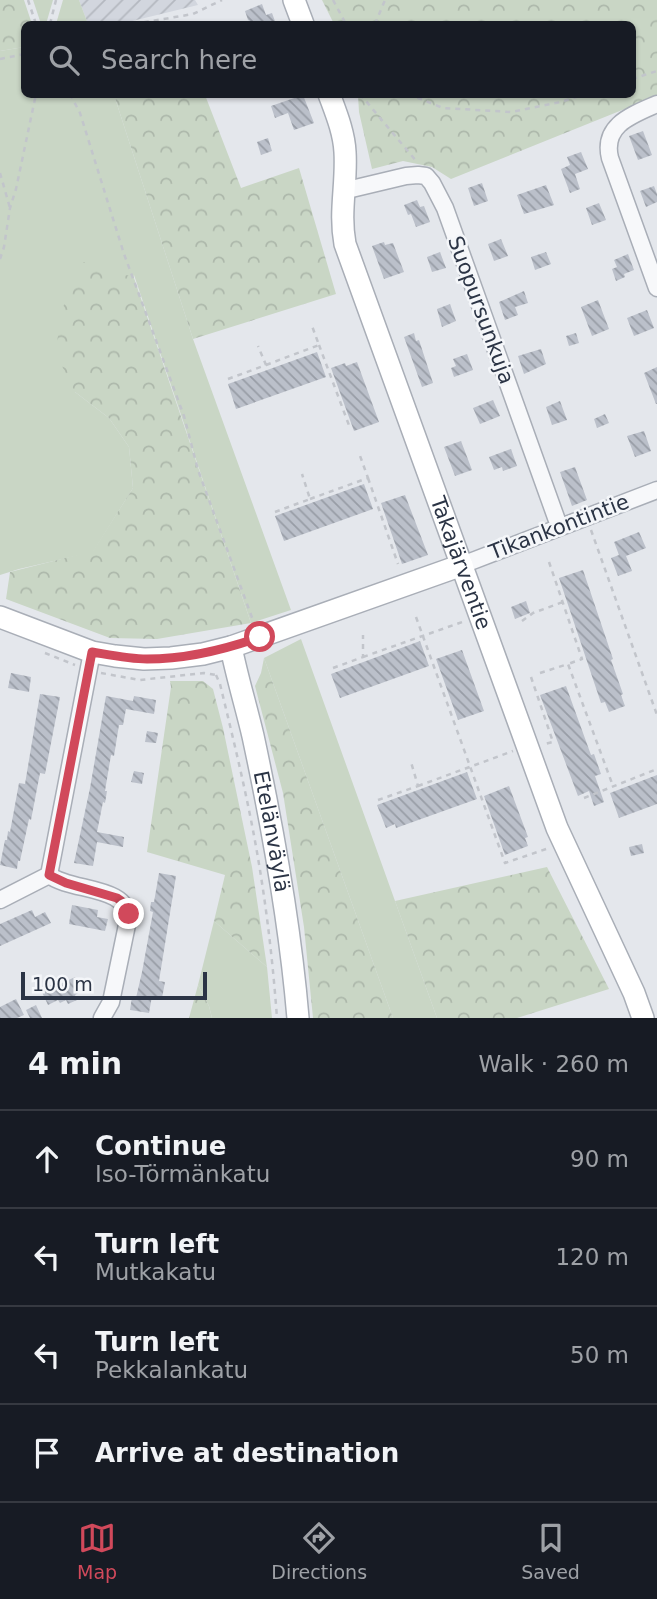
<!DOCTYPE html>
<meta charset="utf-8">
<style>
:root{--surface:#171b24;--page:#20242c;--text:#f1f3f6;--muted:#9ea1a6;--line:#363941;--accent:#d1495b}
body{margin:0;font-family:"DejaVu Sans",sans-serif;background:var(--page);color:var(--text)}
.scale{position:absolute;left:21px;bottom:18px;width:186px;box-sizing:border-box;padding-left:7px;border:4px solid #2b3445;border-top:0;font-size:19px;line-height:24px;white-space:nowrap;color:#2b3445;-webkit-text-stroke:5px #f4f6f9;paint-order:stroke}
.stop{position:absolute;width:21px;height:21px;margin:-16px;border:5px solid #d1495b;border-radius:50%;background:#fff}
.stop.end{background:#d1495b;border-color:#fff;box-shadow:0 2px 7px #0008}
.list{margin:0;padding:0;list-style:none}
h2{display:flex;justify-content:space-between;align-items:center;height:91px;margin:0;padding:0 28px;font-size:30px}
h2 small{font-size:23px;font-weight:400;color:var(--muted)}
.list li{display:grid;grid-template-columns:46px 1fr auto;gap:21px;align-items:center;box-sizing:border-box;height:98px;padding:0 28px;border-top:2px solid var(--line)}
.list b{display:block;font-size:26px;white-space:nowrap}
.list p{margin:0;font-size:23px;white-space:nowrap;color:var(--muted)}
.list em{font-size:23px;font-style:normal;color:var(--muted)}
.icon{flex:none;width:38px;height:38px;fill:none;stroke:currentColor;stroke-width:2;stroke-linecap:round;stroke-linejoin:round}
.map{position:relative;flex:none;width:657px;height:1018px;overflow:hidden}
.search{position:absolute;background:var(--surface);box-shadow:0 2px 5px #0004;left:21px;right:21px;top:21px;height:77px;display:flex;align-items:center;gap:18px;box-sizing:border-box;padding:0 24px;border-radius:10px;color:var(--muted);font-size:26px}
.sheet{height:483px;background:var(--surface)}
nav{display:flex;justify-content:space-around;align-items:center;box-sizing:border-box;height:98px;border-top:2px solid var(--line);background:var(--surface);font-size:19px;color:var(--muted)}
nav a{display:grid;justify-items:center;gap:4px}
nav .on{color:var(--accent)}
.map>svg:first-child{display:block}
.industrial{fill:url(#industrial-furrows)}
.grass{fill:#c9d6c5}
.forest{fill:url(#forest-crowns)}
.building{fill:url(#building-back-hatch)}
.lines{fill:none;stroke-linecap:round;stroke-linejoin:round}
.street-casing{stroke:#a9aeb7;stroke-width:19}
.secondary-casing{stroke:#a9aeb7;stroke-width:24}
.path{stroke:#c2c5cb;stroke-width:2.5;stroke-dasharray:5 5;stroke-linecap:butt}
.street{stroke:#f7f8fa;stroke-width:16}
.secondary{stroke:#fff;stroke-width:21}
.route{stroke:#d1495b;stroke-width:9}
.labels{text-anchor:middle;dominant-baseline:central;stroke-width:5;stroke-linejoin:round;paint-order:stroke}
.street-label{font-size:21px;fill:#2b3445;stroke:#f4f6f9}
</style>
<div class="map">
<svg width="657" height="1018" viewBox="0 0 657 1018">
<defs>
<pattern id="industrial-furrows" width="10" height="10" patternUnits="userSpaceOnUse" patternTransform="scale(1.75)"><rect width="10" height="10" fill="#d2d6de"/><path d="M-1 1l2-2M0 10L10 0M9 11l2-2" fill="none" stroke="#b4b8c0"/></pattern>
<pattern id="forest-crowns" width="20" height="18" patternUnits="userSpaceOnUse" patternTransform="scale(1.75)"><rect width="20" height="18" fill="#c9d6c5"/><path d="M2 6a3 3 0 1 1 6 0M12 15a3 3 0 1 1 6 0" fill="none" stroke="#adb8ab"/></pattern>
<pattern id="building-back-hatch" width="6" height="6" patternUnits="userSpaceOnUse" patternTransform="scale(1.75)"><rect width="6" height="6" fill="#bbc0ca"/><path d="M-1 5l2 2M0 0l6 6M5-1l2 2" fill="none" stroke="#989da6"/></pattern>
</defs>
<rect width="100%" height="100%" fill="#e4e7ec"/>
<path class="industrial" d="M 79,0 L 195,0 L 198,5 L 120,24 L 88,24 Z"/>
<path class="grass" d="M 33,0 L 53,0 L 46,24 L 41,24 Z
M 63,0 L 79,0 L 88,24 L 56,24 Z
M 24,47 L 24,94 L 114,95 L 193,339 L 291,610 L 251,623 L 134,275 L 75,392 L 109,418 L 129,447 L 133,488 L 93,552 L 19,569 L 0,575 L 0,51 Z
M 301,639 L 437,1018 L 393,1018 L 264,658 Z
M 214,921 L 267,967 L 272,1018 L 212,1018 L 209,1006 L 198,985 Z"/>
<path class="forest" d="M 0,0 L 24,0 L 32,24 L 24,24 L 24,47 L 0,51 Z
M 322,0 L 657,0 L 657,96 L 451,179 L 432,167 L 403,161 L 372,169 L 359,112 L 358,95 L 632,94 L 632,24 L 334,24 Z
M 114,95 L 205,95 L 241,188 L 299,168 L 336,294 L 193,339 Z
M 90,260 L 110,276 L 133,275 L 251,623 L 157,639 L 110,638 L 6,599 L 10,572 L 93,551 L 133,488 L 129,447 L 109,418 L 75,392 L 55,352 L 71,267 Z
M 264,658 L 393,1018 L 313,1018 L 304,927 L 283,793 L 255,686 L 261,673 Z
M 170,681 L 203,681 L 213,689 L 223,728 L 252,867 L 267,967 L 214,921 L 225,875 L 147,852 L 171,687 Z
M 547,867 L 609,989 L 517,1018 L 437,1018 L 395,901 Z
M 198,985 L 209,1006 L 212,1018 L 189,1018 Z"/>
<path class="building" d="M 262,4 L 266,15 L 272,13 L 276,24 L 243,24 L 250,21 L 248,20 L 245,11 Z
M 303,95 L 314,123 L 294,130 L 288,113 L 275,118 L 271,106 Z
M 643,131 L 652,155 L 638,160 L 629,136 Z
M 268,138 L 272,151 L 261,155 L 257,142 Z
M 581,152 L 588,169 L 575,174 L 580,189 L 570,193 L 561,169 L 570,165 L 567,157 Z
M 482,183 L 488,201 L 474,206 L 468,188 Z
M 546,185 L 554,205 L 524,214 L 517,195 Z
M 654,186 L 657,194 L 657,202 L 646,207 L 640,191 Z
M 417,200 L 420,207 L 424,206 L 430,222 L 416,227 L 411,214 L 408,215 L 404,205 Z
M 599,203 L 606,220 L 592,225 L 586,208 Z
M 501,239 L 508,256 L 494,261 L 488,244 Z
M 384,242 L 385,245 L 393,243 L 404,272 L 384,279 L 372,246 Z
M 440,252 L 446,268 L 432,272 L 427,257 Z
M 546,252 L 551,264 L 535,270 L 531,257 Z
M 628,254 L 634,270 L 624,274 L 625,277 L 616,281 L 612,269 L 617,267 L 614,260 Z
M 524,291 L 528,303 L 515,307 L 518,315 L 505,320 L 499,302 Z
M 598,300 L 609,329 L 592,336 L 581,307 Z
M 450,304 L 456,321 L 442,327 L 437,309 Z
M 647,310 L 654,328 L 634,336 L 627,318 Z
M 414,333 L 416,341 L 419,340 L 433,383 L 422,387 L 404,337 Z
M 576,333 L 579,343 L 569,346 L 566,336 Z
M 541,349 L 546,364 L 524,374 L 518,356 Z
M 317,352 L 326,377 L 236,409 L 228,384 Z
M 467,354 L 473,370 L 454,377 L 451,368 L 456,366 L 453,359 Z
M 357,362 L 379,422 L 354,431 L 331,368 L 345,363 L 346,366 Z
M 657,367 L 657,404 L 656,404 L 644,373 Z
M 493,400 L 500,416 L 480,424 L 473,408 Z
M 560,401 L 567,420 L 552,425 L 546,407 Z
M 605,414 L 609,423 L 597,428 L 594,419 Z
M 644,431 L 651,451 L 635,457 L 627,436 Z
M 461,441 L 472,470 L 455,476 L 444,447 Z
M 511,449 L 517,466 L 503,471 L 502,467 L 494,470 L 489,457 Z
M 575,467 L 587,500 L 572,506 L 560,472 Z
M 364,484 L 373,509 L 284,541 L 275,516 Z
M 405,495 L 428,555 L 402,564 L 381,503 Z
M 639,532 L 646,548 L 626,556 L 632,571 L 618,576 L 611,558 L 619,555 L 614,542 Z
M 583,570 L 613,659 L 611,660 L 623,694 L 621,695 L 625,706 L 609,712 L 605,702 L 601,703 L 559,578 Z
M 526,601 L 530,613 L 515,619 L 511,607 Z
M 420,641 L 429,666 L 340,698 L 331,674 Z
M 462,650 L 484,711 L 458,720 L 436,659 Z
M 11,673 L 31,677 L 29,692 L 8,688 Z
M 566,686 L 591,755 L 594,754 L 601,774 L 595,776 L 604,802 L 594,806 L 589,791 L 578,796 L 540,695 Z
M 40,694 L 60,697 L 45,774 L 40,773 L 31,820 L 29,819 L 20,861 L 18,861 L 17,869 L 0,865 L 5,840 L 7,840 L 8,831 L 10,832 L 19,783 L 25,784 Z
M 106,696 L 133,701 L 134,696 L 156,700 L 154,714 L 126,709 L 123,725 L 119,725 L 114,756 L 111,755 L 105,791 L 107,791 L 105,803 L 103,802 L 97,832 L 124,837 L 123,847 L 97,842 L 93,866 L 74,863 L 90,788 Z
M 147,731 L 158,733 L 156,743 L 145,742 Z
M 134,771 L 144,773 L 142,784 L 131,782 Z
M 467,772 L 477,799 L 396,828 L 395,824 L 386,828 L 377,805 Z
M 657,775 L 657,804 L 619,818 L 610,793 Z
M 509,786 L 528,837 L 525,838 L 528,846 L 505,855 L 484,796 Z
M 642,844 L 644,853 L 631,856 L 629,847 Z
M 159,873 L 176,876 L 159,981 L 165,982 L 162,998 L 152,996 L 149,1013 L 130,1010 L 132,997 L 136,998 L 142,972 L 153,912 L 150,911 L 151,902 L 154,902 Z
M 72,905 L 98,910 L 97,917 L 108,919 L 105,931 L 69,924 Z
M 32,910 L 35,917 L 45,912 L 51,923 L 0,946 L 0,924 Z
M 75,977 L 82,991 L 75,995 L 77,1000 L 68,1004 L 66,1000 L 60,1003 L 58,1000 L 48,1005 L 41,990 L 55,983 L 56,986 Z
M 16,999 L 24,1015 L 17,1018 L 0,1018 L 0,1007 Z
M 36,1005 L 42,1018 L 30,1018 L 26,1010 Z"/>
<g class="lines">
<defs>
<path id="street" d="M 657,104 C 632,115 602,125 610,158 L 657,288
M 343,191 L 406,176 L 418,175 L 426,176 L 432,183 L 445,208 L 559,526
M 462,565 L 657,490
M 49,875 C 71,892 130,885 128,920 L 111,1002 L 102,1018
M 0,900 L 49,875 L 92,652"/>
<g id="secondary">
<path d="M 294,0 L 303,24"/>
<path id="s1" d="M 329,94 C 336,113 344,132 345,152 C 347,184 339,212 345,244 L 557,828 L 634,993 L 643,1018"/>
<path d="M 0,617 L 92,652 L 115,656 L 144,659 L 171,658 L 203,654 L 231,647 L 462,565"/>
<path id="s2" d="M 231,647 C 237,677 246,706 253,736 C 273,829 290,923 298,1018"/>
</g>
</defs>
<use href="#street" class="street-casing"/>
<use href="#secondary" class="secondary-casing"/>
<path class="path" d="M 28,0 L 36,24
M 333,0 L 346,24
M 50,24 L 56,0
M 134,24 L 193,14 L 222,0
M 375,24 L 385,0
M 0,59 L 24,54
M 632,79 L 657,71
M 70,94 L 80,113 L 124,254 L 184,416 L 198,470 L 254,623
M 360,94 L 417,162
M 408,94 L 443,108 L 511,112 L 561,102 L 585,94
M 0,173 L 10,208
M 0,259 L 4,247 L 10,208 L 16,189 L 36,94
M 319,345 L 350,428
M 266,365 L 319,345 L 312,326
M 228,379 L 266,365 L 258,346
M 368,478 L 398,564
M 310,499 L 368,478 L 359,453
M 275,512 L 310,499 L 302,474
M 591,530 L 657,715
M 549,562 L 582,659 L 568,664
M 416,617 L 505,863 L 549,848
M 522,621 L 533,613 L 563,602
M 45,653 L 75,665
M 363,657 L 465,621
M 333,668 L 363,657 L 363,635
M 101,673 L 140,680 L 204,673 L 216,675 L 219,674
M 540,673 L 568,664 L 613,786
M 216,675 L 220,684 C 234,742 248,799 258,858 C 267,911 273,964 277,1018
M 531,677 L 553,742 L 545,744
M 418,786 L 513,751
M 584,798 L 657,769
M 378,800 L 418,786 L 411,762"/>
<use href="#street" class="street"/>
<use href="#secondary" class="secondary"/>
</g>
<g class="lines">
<path class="route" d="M 129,914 L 124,903 L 117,898 L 66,883 L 49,875 L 92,652 C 110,655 129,659 147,659 C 186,659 223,650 260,637"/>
</g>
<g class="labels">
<g class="street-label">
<text transform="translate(481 310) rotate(70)">Suopursunkuja</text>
<text transform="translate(559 527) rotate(-21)">Tikankontintie</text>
<text stroke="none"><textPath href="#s1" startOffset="492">Takajärventie</textPath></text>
<text stroke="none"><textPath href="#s2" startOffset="189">Etelänväylä</textPath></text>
</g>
</g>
</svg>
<div class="scale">100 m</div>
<div class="stop" style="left:260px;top:637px"></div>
<div class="stop end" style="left:129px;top:914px"></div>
<div class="search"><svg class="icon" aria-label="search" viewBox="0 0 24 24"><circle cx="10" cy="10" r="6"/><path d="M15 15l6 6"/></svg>Search here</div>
</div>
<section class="sheet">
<h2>4 min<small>Walk · 260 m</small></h2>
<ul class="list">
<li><svg class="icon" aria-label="ahead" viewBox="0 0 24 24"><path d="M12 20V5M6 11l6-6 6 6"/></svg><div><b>Continue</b><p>Iso-Törmänkatu</p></div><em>90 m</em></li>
<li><svg class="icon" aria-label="left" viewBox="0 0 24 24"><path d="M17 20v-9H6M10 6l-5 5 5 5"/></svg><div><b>Turn left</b><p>Mutkakatu</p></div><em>120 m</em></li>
<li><svg class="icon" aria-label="left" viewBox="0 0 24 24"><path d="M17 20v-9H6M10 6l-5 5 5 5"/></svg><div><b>Turn left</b><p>Pekkalankatu</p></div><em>50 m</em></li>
<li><svg class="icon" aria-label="arrive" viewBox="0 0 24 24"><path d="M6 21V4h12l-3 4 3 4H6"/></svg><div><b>Arrive at destination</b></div></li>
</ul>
</section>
<nav>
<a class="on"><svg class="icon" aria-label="map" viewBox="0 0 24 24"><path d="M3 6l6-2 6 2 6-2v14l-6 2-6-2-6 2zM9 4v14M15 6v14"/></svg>Map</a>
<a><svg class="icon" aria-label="directions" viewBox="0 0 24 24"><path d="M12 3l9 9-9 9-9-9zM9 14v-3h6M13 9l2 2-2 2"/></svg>Directions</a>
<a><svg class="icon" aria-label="saved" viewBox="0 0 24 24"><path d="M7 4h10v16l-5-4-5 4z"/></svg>Saved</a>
</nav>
